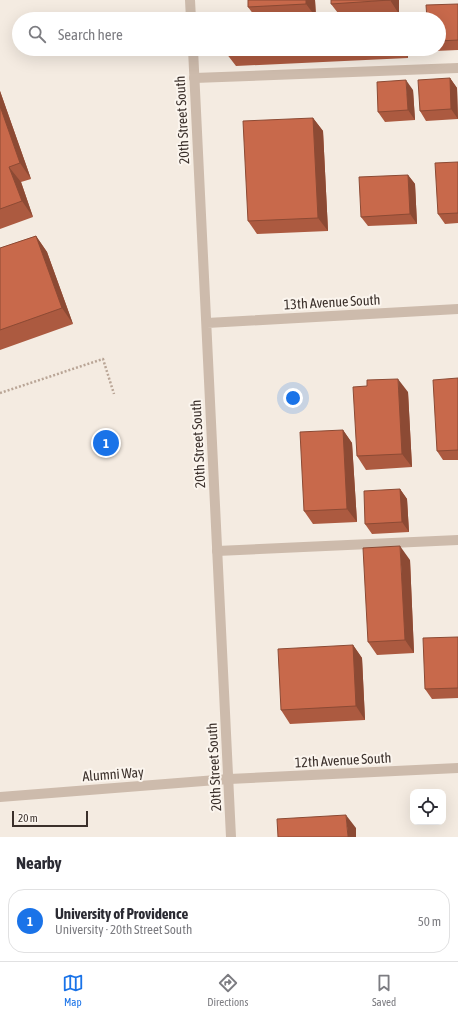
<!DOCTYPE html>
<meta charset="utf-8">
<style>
:root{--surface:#fff;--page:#f2f2f3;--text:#2b2b33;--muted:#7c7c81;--line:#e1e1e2;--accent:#1a73e8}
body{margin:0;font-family:"Asap Condensed",sans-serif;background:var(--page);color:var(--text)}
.controls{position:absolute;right:12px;bottom:12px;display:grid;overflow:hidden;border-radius:8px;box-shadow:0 4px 16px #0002}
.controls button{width:36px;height:36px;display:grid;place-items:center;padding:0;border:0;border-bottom:1px solid var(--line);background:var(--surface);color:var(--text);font:20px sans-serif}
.scale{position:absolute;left:12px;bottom:10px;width:76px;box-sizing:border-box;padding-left:4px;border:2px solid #3b302b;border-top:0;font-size:11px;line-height:14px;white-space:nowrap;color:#3b302b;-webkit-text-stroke:3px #fbf5ee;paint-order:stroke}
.you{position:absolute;left:293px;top:398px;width:14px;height:14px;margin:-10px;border:3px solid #fff;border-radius:50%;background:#1a73e8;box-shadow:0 0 0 6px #1a73e833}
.badge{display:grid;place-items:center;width:26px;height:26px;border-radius:50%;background:var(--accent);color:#fff;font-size:13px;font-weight:700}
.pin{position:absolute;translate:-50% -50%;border:2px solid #fff;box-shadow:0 1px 4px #0006}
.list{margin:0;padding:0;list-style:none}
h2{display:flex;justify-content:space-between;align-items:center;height:52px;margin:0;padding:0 16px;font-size:17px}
h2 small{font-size:13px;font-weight:400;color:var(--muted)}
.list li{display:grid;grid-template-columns:26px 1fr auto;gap:12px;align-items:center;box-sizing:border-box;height:64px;margin:0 8px 8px;padding:0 8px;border:1px solid var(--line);border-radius:16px}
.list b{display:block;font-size:15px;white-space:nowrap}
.list p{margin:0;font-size:13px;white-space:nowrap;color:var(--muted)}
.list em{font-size:13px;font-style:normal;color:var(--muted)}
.icon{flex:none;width:22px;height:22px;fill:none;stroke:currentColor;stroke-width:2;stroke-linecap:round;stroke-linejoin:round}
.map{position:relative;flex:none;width:458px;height:837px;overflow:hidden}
.search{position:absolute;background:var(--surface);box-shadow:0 4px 16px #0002;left:12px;right:12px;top:12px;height:44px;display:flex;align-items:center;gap:10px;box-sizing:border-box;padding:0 14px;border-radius:22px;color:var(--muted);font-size:15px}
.sheet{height:124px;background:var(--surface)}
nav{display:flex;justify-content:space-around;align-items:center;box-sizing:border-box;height:56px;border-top:1px solid var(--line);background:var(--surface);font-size:11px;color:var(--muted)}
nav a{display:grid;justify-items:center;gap:2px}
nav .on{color:var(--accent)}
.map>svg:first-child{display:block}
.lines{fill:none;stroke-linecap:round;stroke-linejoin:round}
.path{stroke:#b9a596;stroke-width:2.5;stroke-dasharray:2 2;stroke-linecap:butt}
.service{stroke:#cdbbac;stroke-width:10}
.minor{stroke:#cdbbac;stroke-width:10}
.tertiary{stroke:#cdbbac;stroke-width:10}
.wall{fill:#ac5a40}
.shaded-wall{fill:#8c4a34}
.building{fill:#c8694b;stroke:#8c4a34}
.labels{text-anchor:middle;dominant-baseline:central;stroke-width:4;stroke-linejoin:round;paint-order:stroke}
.street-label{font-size:14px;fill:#3b302b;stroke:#fbf5ee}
</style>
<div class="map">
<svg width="458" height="837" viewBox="0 0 458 837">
<rect width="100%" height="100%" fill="#f4ebe1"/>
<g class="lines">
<path class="path" d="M 0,393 L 103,359 L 114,394"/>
<path class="service" d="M 194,78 L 458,68
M 217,551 L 458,540
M 0,797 L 229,779"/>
<path class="minor" d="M 229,779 L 458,768"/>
<path class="tertiary" d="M 190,0 L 191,19
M 193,49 L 231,837
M 207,323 L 458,309"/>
</g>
<path class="wall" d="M 248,0 L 315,0 L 316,17 L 284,19 L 257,19 L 248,7 Z
M 331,0 L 399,0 L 399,14 L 341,17 L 331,4 Z
M 458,4 L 458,50 L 435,51 L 433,49 L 439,49 L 439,19 Z
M 226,49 L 407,49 L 408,58 L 236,66 L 226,53 Z
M 450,78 L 457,88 L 458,119 L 426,121 L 420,111 Z
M 413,90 L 415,120 L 385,122 L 378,112 Z
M 0,91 L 31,179 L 21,182 L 33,217 L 0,229 Z
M 313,118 L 323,131 L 328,231 L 257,234 L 248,221 Z
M 458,162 L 458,223 L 445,224 L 438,214 Z
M 408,175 L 415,184 L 417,224 L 368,226 L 361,217 Z
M 36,236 L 47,252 L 73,324 L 0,350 L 0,248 Z
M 458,378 L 458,460 L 443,460 L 437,451 Z
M 367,386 L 408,392 L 412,467 L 366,470 L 357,456 Z
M 343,430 L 352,443 L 357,522 L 313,524 L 304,511 Z
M 400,489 L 407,499 L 409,532 L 372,534 L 365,524 Z
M 410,560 L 414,653 L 377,655 L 368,642 Z
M 458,637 L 458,698 L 432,699 L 425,689 Z
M 353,645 L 362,658 L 365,720 L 290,724 L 281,710 Z"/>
<path class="shaded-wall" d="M 306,0 L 315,0 L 316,17 L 306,4 Z
M 390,0 L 399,0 L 399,14 Z
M 401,49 L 407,49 L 408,58 Z
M 450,78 L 457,88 L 458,119 L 451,109 Z
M 406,80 L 413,90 L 415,120 L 408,110 Z
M 0,91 L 31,179 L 20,163 L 0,106 Z
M 313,118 L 323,131 L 328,231 L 318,218 Z
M 9,167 L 21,182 L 33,217 L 22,201 Z
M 408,175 L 415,184 L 417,224 L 410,214 Z
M 36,236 L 47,252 L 73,324 L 62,308 Z
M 398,379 L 408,392 L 412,467 L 402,454 Z
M 343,430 L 352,443 L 357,522 L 347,509 Z
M 400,489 L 407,499 L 409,532 L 402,522 Z
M 400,546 L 410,560 L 414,653 L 405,640 Z
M 353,645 L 362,658 L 365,720 L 356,706 Z
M 346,815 L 356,828 L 356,837 L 348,837 Z"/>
<path class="building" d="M 248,0 L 306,0 L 306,4 L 248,7 Z
M 331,0 L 390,0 L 331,4 Z
M 458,4 L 458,40 L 439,41 L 439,19 L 427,19 L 426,5 Z
M 226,49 L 306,49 L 226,53 Z
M 450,78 L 451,109 L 420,111 L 418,80 Z
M 406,80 L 408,110 L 378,112 L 377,82 Z
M 0,106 L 20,163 L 9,167 L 22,201 L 0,209 Z
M 313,118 L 318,218 L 248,221 L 243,121 Z
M 458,162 L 458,213 L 438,214 L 435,163 Z
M 408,175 L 410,214 L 361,217 L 359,177 Z
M 36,236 L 62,308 L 0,330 L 0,248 Z
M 458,378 L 458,450 L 437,451 L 433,380 Z
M 398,379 L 402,454 L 357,456 L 353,387 L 367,386 L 367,380 Z
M 343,430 L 347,509 L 304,511 L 300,432 Z
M 400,489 L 402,522 L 365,524 L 364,491 Z
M 400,546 L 405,640 L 368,642 L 363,548 Z
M 458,637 L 458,688 L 425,689 L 423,638 Z
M 353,645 L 356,706 L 281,710 L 278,649 Z
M 346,815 L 348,837 L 278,837 L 277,819 Z"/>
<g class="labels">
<g class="street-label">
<text transform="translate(182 120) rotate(-93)">20th Street South</text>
<text transform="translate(332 302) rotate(-3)">13th Avenue South</text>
<text transform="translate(198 444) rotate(-93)">20th Street South</text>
<text transform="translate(343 760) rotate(-3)">12th Avenue South</text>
<text transform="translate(214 767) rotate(-93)">20th Street South</text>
<text transform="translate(113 774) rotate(-4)">Alumni Way</text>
</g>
</g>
</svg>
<div class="controls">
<button><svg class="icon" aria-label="locate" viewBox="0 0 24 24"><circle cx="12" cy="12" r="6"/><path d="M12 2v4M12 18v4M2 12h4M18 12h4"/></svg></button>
</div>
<div class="scale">20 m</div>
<div class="you"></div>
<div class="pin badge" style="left:106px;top:443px">1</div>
<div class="search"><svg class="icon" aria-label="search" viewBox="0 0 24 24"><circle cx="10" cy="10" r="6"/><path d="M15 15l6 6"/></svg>Search here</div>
</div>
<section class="sheet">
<h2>Nearby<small></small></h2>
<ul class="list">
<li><span class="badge">1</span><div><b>University of Providence</b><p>University · 20th Street South</p></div><em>50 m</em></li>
</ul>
</section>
<nav>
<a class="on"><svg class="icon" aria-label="map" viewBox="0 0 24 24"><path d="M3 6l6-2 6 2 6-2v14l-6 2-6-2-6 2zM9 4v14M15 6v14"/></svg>Map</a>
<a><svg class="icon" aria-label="directions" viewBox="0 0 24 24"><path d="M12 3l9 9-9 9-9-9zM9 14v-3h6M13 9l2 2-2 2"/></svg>Directions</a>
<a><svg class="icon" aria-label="saved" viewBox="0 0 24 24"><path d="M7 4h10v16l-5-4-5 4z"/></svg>Saved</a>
</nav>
